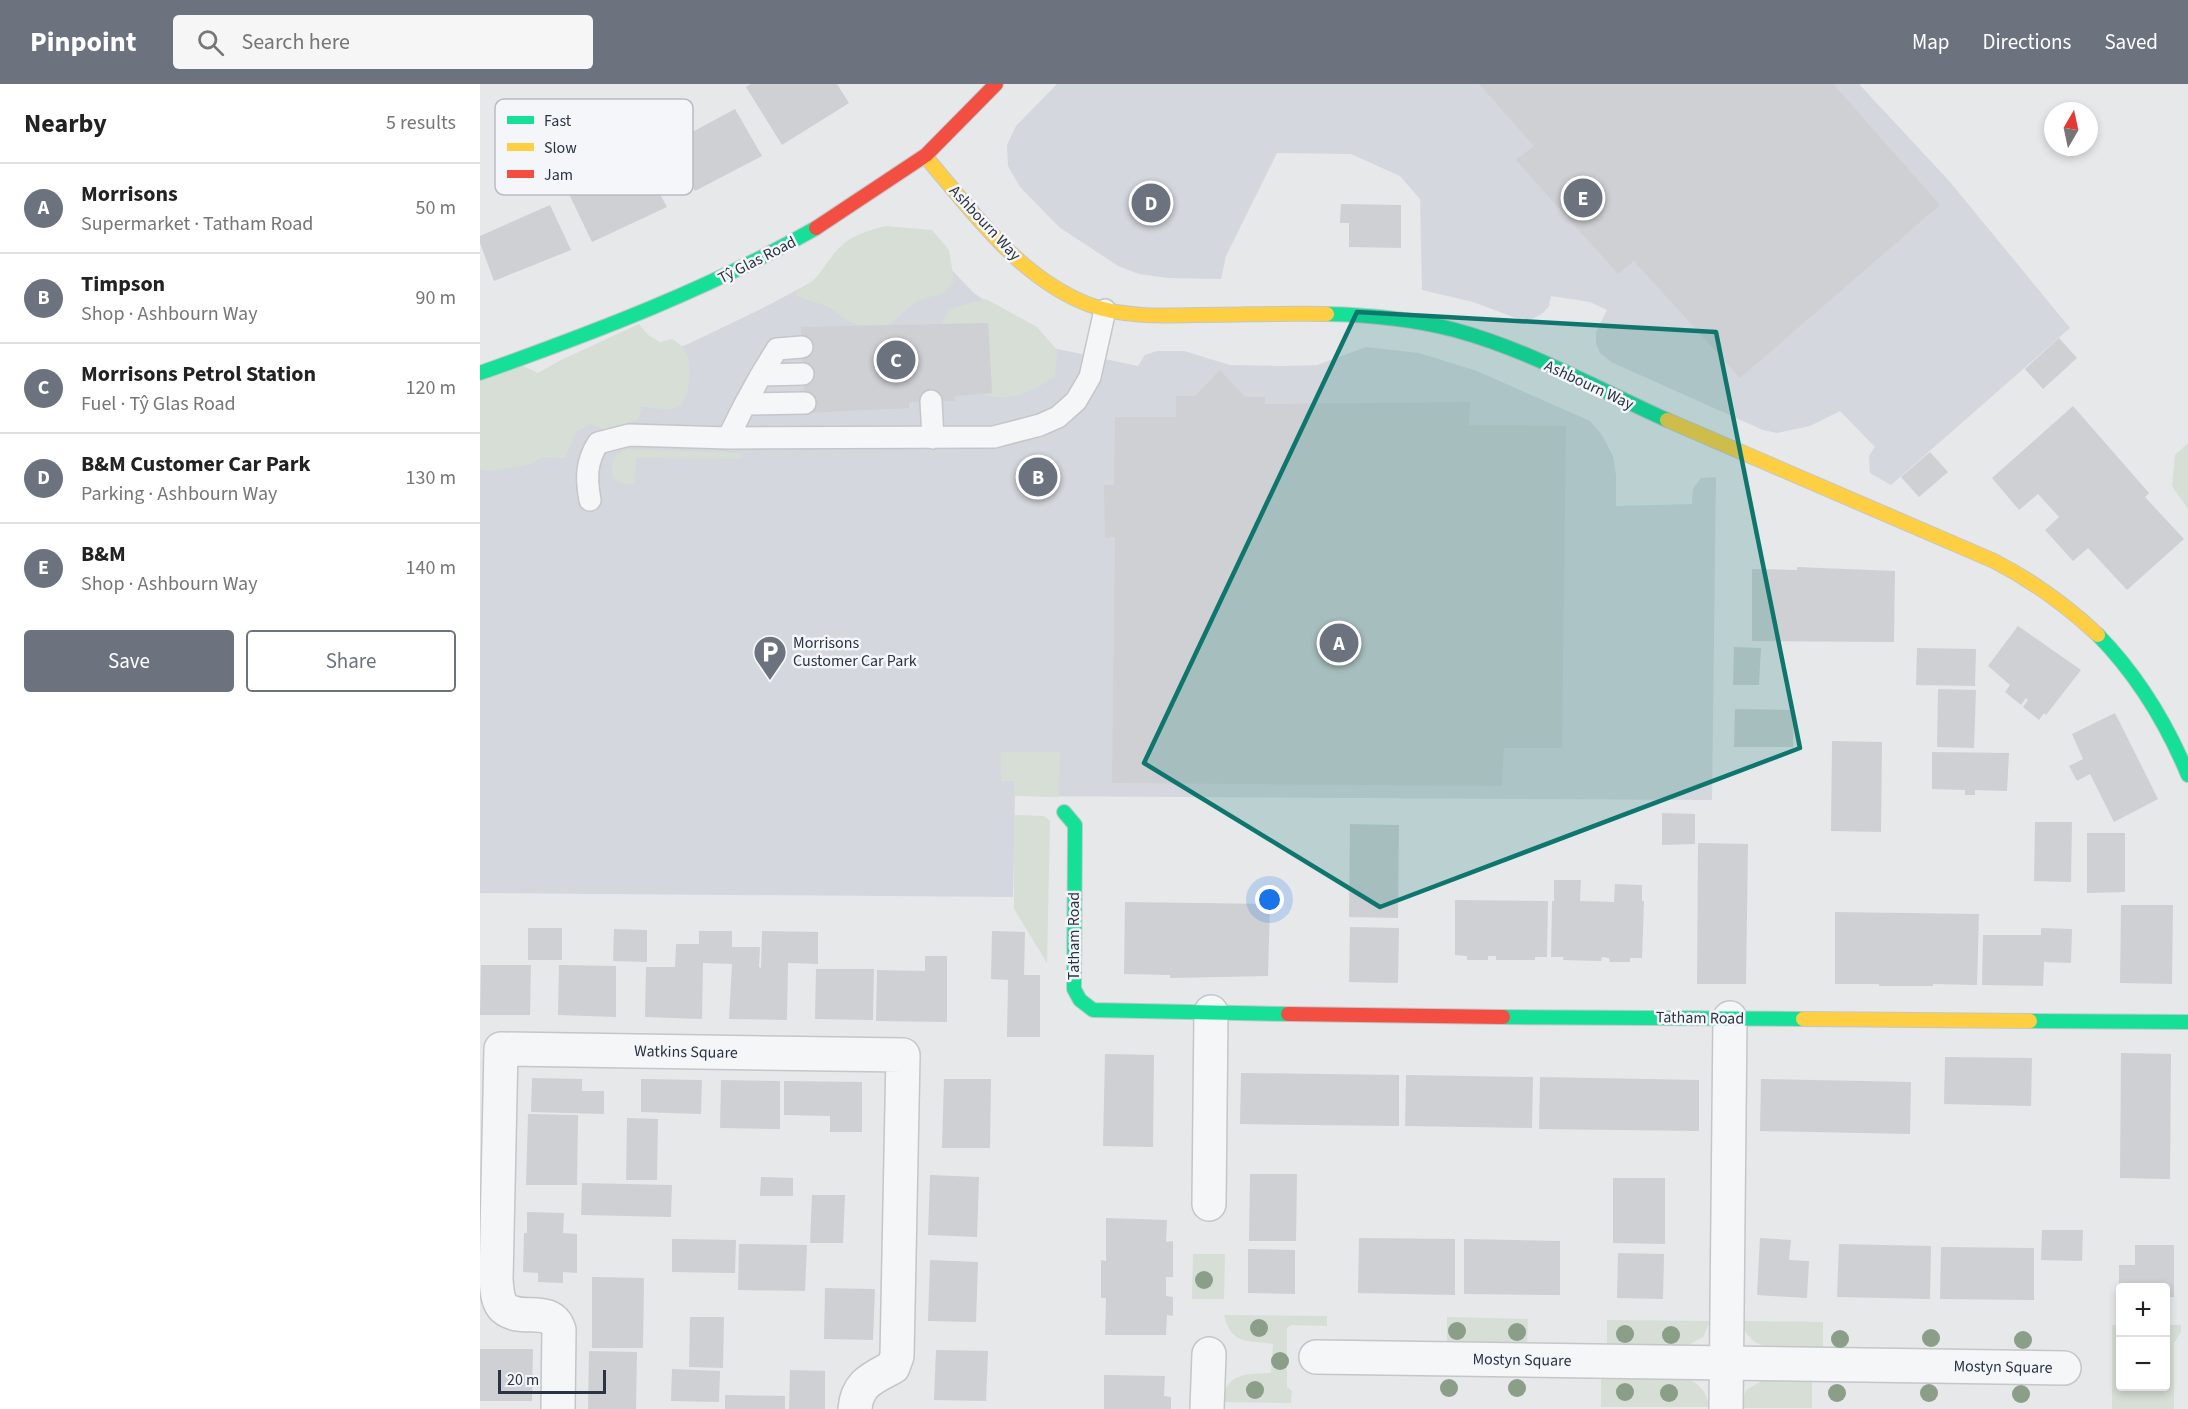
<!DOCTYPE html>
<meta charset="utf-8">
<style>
:root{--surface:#fff;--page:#f6f6f6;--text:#222;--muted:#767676;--line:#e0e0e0;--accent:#6c737f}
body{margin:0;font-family:"Source Sans 3",sans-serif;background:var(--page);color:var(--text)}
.controls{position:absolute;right:18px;bottom:18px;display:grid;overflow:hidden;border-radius:6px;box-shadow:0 3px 9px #0003}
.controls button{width:54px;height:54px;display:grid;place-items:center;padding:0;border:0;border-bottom:2px solid var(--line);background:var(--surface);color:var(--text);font:30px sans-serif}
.compass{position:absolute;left:1564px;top:18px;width:54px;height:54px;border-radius:50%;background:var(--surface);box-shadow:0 3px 9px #0003;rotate:9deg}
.scale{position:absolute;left:18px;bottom:15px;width:108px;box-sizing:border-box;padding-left:6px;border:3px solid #2b3445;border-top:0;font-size:16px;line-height:21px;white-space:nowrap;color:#2b3445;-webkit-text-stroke:4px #f4f6f9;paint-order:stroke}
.you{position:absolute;left:790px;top:816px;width:21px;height:21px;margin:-15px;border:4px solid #fff;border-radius:50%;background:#1a73e8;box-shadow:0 0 0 9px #1a73e833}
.badge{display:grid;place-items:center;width:39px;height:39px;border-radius:50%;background:var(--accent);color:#fff;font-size:20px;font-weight:700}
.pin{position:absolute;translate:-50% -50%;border:3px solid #fff;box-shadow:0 2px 6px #0006}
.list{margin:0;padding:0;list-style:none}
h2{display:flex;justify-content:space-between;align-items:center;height:78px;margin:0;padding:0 24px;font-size:26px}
h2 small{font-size:20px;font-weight:400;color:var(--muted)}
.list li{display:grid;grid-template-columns:39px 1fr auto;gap:18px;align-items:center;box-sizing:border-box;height:90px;padding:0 24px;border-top:2px solid var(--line)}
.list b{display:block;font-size:22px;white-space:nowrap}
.list p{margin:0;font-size:20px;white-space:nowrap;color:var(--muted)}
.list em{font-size:20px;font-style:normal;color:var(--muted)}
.actions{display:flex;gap:12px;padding:18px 24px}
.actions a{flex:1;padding:14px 0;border:2px solid var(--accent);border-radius:6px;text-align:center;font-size:21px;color:var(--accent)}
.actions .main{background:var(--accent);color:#fff}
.icon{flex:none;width:33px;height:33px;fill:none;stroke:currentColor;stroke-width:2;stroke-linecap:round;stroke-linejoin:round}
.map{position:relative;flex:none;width:1708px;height:1325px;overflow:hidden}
header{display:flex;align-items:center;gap:36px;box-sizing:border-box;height:84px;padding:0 30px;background:var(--accent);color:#fff}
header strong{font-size:28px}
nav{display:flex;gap:33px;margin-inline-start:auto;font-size:21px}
.search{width:420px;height:54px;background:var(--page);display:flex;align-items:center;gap:15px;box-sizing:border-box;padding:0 21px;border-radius:6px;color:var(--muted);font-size:22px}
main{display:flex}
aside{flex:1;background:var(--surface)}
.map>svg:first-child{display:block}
.built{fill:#d4d7dd}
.green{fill:#d6ded6}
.building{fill:#ced0d3}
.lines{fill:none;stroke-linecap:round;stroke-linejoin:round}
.lane-casing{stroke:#c4c6c8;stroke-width:24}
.street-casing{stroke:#c4c6c8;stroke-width:36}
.fast-casing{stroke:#c4c6c8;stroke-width:16}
.slow-casing{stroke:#c4c6c8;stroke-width:16}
.jam-casing{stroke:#c4c6c8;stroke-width:16}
.lane{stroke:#f5f6f7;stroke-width:21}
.street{stroke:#f5f6f7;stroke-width:33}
.fast{stroke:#16e098;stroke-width:14}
.slow{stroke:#ffcf43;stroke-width:14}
.jam{stroke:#f24e42;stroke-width:14}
.tree{fill:#8a9e88}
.marked{fill:#0f766e;fill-opacity:0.2;stroke:#0f766e;stroke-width:4.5;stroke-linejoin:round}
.labels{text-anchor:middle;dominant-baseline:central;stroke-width:5;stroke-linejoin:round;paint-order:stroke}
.street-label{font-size:16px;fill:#2b3445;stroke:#f4f6f9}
.poi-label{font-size:16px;fill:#2b3445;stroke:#f4f6f9;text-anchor:start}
.key{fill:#f4f6f9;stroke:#b8bcc3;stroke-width:1.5}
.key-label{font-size:16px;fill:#2b3445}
</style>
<header>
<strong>Pinpoint</strong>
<div class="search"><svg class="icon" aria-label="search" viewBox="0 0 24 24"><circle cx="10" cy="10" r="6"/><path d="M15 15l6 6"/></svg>Search here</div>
<nav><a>Map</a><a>Directions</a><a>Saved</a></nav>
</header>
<main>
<aside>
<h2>Nearby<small>5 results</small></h2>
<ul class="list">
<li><span class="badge">A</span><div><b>Morrisons</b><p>Supermarket · Tatham Road</p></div><em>50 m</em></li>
<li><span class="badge">B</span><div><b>Timpson</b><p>Shop · Ashbourn Way</p></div><em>90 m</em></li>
<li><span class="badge">C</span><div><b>Morrisons Petrol Station</b><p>Fuel · Tŷ Glas Road</p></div><em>120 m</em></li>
<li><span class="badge">D</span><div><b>B&amp;M Customer Car Park</b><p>Parking · Ashbourn Way</p></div><em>130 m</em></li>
<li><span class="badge">E</span><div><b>B&amp;M</b><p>Shop · Ashbourn Way</p></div><em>140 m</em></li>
</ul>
<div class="actions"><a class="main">Save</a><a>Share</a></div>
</aside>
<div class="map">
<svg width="1708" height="1325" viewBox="0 0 1708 1325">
<rect width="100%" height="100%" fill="#e6e8ea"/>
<path class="built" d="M 577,0 L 1379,0 L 1470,98 L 1590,244 L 1411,401 L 1390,389 L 1389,372 L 1395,363 L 1360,327 L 1330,342 L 1297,349 L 1283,346 L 1131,278 L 1120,269 L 1116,260 L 1116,248 L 1127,226 L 1110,218 L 1071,212 L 1069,222 L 1063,229 L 1052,235 L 1041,236 L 993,218 L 942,206 L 940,115 L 920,92 L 871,70 L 797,69 L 746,172 L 741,195 L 688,194 L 659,190 L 638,182 L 579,143 L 540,103 L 528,82 L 527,61 L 536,42 Z
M 458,172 L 494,209 L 573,264 L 658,282 L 665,271 L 677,267 L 704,267 L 750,281 L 804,282 L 837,281 L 886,263 L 939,269 L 997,287 L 1110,337 L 1122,351 L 1133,372 L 1136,391 L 1136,422 L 1212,420 L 1213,405 L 1221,394 L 1236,393 L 1232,716 L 535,712 L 533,813 L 0,809 L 0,340 L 208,260 L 283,224 L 371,177 Z"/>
<path class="green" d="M 406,142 L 452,146 L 469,166 L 474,197 L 464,209 L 439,216 L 408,241 L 379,241 L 367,237 L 349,223 L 316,212 L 317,207 C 341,195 343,181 359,164 C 371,151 390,146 406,142 Z
M 506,215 L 557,243 L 577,266 L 575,291 C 555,308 529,319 502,310 L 512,309 L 508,240 L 461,241 L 469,225 Z
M 159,240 L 168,251 L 180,258 L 192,255 C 197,258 204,263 206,268 C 212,280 211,319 196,324 C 187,327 172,323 162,323 L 158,336 L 124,345 L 109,340 L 96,348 L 85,374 L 62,373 L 51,380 L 10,388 L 0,386 L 0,285 L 39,280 L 58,289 L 79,277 Z
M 1708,359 L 1708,425 L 1692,402 L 1695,371 Z
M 147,365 L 261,369 L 261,375 L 156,374 L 155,400 C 150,400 144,400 140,398 C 124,390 132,369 147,365 Z
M 521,668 L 580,668 L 579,713 L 534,712 L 534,697 L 521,697 Z
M 534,731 L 564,732 L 570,737 L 567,879 L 534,825 Z
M 713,1170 L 745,1170 L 744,1215 L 712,1215 Z
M 744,1231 L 847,1232 L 847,1242 L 811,1241 L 807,1244 L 807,1303 L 812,1307 L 811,1319 L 742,1318 C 746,1288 767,1290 791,1289 L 793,1260 C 767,1256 751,1261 744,1231 Z
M 967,1233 L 1048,1235 L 1047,1261 L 967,1261 Z
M 1127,1236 L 1230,1237 L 1223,1253 L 1205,1263 L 1127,1262 Z
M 1262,1237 L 1343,1238 L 1343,1265 C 1316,1265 1268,1273 1262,1237 Z
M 1632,1241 L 1640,1241 L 1640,1302 L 1686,1302 L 1686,1241 L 1701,1241 L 1701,1248 L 1694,1259 L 1694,1325 L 1632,1325 Z
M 1121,1294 L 1206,1294 C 1220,1300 1227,1308 1229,1323 L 1121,1323 Z
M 1332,1296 L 1332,1324 L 1260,1324 L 1266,1306 L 1281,1297 Z"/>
<path class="building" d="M 271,0 L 357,0 L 369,19 L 302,61 L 266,3 Z
M 999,0 L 1353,0 L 1460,121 L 1260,294 L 1154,177 L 1138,190 L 1036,76 L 1054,62 Z
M 255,25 L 282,72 L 215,107 L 188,61 Z
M 162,77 L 187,123 L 112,158 L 89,110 Z
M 861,120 L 921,121 L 921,164 L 869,163 L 869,139 L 860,139 Z
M 70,121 L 91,166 L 14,197 L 0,159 L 0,152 Z
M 508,239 L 512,309 L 474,312 L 475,317 L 429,318 L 429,324 L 325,329 L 321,243 Z
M 1579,254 L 1597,274 L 1563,305 L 1545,285 Z
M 740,286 L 765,313 L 785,313 L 785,320 L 990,318 L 989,341 L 1086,342 L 1082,664 L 1024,664 L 1022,702 L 632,699 L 635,453 L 625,454 L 624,401 L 634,401 L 635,333 L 696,333 L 696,312 L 715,312 Z
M 1593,322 L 1669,409 L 1665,413 L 1704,455 L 1647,506 L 1608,464 L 1593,477 L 1565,446 L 1579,433 L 1558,410 L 1539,426 L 1512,394 Z
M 1450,368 L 1468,388 L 1439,413 L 1421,393 Z
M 546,381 L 569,382 L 569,406 L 546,405 Z
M 1317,483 L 1415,487 L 1414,558 L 1272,557 L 1272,485 L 1317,486 Z
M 1538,542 L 1601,586 L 1566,631 L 1564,629 L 1559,636 L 1543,623 L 1548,616 L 1546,614 L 1541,621 L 1525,608 L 1530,601 L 1508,582 Z
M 1254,563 L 1281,564 L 1279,601 L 1253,601 Z
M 1437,564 L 1496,565 L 1495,602 L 1436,601 Z
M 1458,605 L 1496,606 L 1494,664 L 1457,663 Z
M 1255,625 L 1314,626 L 1313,663 L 1254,663 Z
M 1635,629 L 1678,715 L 1634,738 L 1610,690 L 1597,697 L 1589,682 L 1603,675 L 1592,650 Z
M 1352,657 L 1402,658 L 1401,748 L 1351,747 Z
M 1452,668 L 1529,669 L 1527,707 L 1495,706 L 1495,711 L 1485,711 L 1485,706 L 1452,705 Z
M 1182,729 L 1215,730 L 1215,760 L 1182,761 Z
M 1555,738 L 1592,738 L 1591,798 L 1554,797 Z
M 870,740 L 919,741 L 918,834 L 869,833 Z
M 1607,749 L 1645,749 L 1645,808 L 1607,809 Z
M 1218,759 L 1268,760 L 1266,900 L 1217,900 Z
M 1074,796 L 1101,796 L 1100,817 L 1102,817 L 1134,818 L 1135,800 L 1162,801 L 1162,817 L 1164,817 L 1162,874 L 1150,874 L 1150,878 L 1130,878 L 1129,874 L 1122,873 L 1121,877 L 1083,876 L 1084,873 L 1071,873 L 1072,817 L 1074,817 Z
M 975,816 L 1068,817 L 1067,873 L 1055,873 L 1055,876 L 1016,876 L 1016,872 L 1008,872 L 1008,876 L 987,876 L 987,872 L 975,871 Z
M 645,818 L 790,820 L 788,892 L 690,894 L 690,891 L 644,890 Z
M 1641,821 L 1693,821 L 1692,900 L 1640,899 Z
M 1355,828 L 1499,830 L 1497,901 L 1453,900 L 1453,902 L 1399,902 L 1399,900 L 1355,900 Z
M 870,843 L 919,844 L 918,899 L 869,898 Z
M 48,844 L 82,844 L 82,876 L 48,876 Z
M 1561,844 L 1592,845 L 1591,879 L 1564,878 L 1563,902 L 1502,901 L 1503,851 L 1561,851 Z
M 134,845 L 167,846 L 167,878 L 133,877 Z
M 219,847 L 252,847 L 252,863 L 280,863 L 279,883 L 281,884 L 282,847 L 338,848 L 338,880 L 308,879 L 307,936 L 249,935 L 252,880 L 223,879 L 222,935 L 165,933 L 166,883 L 195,883 L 196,860 L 219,860 Z
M 512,847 L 545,848 L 544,891 L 560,891 L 560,953 L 527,953 L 528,896 L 511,895 Z
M 445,872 L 467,872 L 467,938 L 396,937 L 397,886 L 445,887 Z
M 1,881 L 51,881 L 50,931 L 0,931 Z
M 79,881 L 136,882 L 136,933 L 78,931 Z
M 336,885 L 394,885 L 393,936 L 335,935 Z
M 1641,969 L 1691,970 L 1690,1095 L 1640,1094 Z
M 625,970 L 674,971 L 673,1063 L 623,1062 Z
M 1465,973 L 1552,974 L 1551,1022 L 1464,1020 Z
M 761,989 L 919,991 L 919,1042 L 760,1040 Z
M 926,991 L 1053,993 L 1052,1044 L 925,1042 Z
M 1060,993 L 1219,996 L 1219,1047 L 1059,1045 Z
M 52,994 L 102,995 L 102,1007 L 124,1007 L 124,1030 L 51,1028 Z
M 161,995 L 222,996 L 221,1030 L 161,1028 Z
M 464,995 L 511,995 L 510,1064 L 462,1064 Z
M 1281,995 L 1431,998 L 1430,1050 L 1280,1047 Z
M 241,996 L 300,997 L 300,1045 L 240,1044 Z
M 304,997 L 382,998 L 382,1048 L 350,1048 L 350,1032 L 304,1031 Z
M 48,1030 L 98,1031 L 97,1101 L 46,1101 Z
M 147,1034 L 178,1035 L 177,1096 L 146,1096 Z
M 770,1090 L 817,1090 L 816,1157 L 769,1157 Z
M 450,1091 L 499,1093 L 497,1153 L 448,1151 Z
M 281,1093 L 313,1094 L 313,1112 L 280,1112 Z
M 1133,1094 L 1185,1094 L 1185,1160 L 1133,1159 Z
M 102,1099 L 192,1101 L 191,1133 L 101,1131 Z
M 332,1111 L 365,1111 L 363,1159 L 330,1159 Z
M 47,1128 L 84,1129 L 83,1149 L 97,1150 L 97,1189 L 83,1188 L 83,1199 L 58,1198 L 58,1189 L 43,1188 L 44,1149 L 47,1149 Z
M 626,1134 L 687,1136 L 686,1158 L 693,1157 L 693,1193 L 686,1193 L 686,1212 L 693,1213 L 693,1232 L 687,1231 L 686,1251 L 625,1251 L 626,1214 L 621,1214 L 621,1176 L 626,1177 Z
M 1562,1146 L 1603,1146 L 1602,1177 L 1561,1176 Z
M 879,1154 L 975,1155 L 975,1211 L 878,1209 Z
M 1280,1154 L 1311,1156 L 1309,1176 L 1329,1177 L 1327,1214 L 1277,1211 Z
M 192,1155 L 256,1156 L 255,1189 L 192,1188 Z
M 984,1155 L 1080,1157 L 1080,1211 L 984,1210 Z
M 259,1160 L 327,1161 L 325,1207 L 258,1206 Z
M 1359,1160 L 1451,1162 L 1450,1215 L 1357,1213 Z
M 1655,1161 L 1694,1161 L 1694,1213 L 1686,1213 L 1686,1203 L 1639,1203 L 1639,1181 L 1655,1181 Z
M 1461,1163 L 1554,1164 L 1554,1216 L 1460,1215 Z
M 768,1165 L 815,1166 L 815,1210 L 768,1209 Z
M 1138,1169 L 1184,1170 L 1183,1215 L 1137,1214 Z
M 450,1176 L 498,1178 L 496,1238 L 448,1237 Z
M 112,1193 L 164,1194 L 163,1264 L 112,1264 Z
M 345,1204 L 395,1205 L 393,1256 L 344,1255 Z
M 210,1233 L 244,1233 L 243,1284 L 209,1283 Z
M 0,1265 L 53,1265 L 52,1317 L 0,1317 Z
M 456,1266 L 508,1267 L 506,1317 L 454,1316 Z
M 109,1267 L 157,1268 L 156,1325 L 108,1325 Z
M 192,1285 L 240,1287 L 239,1318 L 191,1317 Z
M 310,1286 L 345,1287 L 345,1325 L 309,1325 Z
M 624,1291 L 685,1292 L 684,1312 L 691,1313 L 691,1325 L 624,1325 Z
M 245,1311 L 305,1312 L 305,1325 L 245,1325 Z"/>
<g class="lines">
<defs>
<path id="lane" d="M 281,291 L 297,265 L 322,263
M 451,317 L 453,354
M 265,320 L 281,291 L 323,290
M 248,354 L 265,320 L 325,319
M 110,416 C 106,394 106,378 118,359 L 149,351 L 248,354 L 514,353 L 560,341 L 578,333 L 596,317 L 610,293 L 625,226"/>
<path id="street" d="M 729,1120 L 731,928
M 836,1273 L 1584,1284
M 78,1325 L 79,1246 C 71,1220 41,1239 24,1224 C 17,1218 17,1204 16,1196 L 21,965 L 423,971 L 417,1272 L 413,1283 C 393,1294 377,1299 375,1325
M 727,1325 L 729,1270
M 1246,1325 L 1250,934"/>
<path id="fast" d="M 847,230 C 891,231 933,235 975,246 C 1049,266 1118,305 1187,336
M 0,289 C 115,248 229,205 336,144
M 1618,551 C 1658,592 1686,638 1708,691
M 584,728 L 595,741 L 594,905 L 600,916 L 613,926 L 808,930
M 1023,933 L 1323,935
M 1550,937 L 1708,938"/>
<path id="slow" d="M 445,72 C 492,127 540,195 610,221 C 643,233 680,232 714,231 C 759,231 803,229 847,230
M 1187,336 L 1514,477 C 1553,497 1586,521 1618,551
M 1323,935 L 1550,937"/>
<path id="jam" d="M 336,144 L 446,71 L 516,0
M 808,930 L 1023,933"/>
</defs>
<use href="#lane" class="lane-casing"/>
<use href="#street" class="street-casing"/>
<use href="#fast" class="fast-casing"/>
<use href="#slow" class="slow-casing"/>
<use href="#jam" class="jam-casing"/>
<use href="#lane" class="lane"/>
<use href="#street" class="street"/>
<use href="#fast" class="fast"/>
<use href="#slow" class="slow"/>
<use href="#jam" class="jam"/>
</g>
<g class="tree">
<circle cx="724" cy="1196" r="9"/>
<circle cx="779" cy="1244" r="9"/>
<circle cx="977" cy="1247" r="9"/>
<circle cx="1037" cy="1248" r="9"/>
<circle cx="1145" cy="1250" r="9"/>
<circle cx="1191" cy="1251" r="9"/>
<circle cx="1451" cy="1254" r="9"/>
<circle cx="1360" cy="1255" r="9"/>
<circle cx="1543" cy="1256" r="9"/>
<circle cx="800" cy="1277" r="9"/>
<circle cx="969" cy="1304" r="9"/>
<circle cx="1037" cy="1304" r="9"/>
<circle cx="775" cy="1306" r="9"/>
<circle cx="1145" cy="1308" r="9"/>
<circle cx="1189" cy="1309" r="9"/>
<circle cx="1357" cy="1309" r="9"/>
<circle cx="1449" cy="1309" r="9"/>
<circle cx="1541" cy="1310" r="9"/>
</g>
<path class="marked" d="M 877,228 L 1236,248 L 1320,664 L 900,823 L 664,679 Z"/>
<defs>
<symbol id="parking-pin" viewBox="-11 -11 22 30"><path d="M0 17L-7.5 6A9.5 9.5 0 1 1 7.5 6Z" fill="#6c737f" stroke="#f4f6f9"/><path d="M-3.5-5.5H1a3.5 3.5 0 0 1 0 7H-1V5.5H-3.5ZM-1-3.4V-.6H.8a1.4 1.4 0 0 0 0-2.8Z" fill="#fff"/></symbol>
</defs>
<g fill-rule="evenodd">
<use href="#parking-pin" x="271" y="549" width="38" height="52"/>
</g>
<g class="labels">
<g class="street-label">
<text transform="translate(505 139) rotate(47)">Ashbourn Way</text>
<text transform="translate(277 176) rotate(-27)">Tŷ Glas Road</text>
<text transform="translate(1109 301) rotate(25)">Ashbourn Way</text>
<text transform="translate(594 852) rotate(-90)">Tatham Road</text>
<text transform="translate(1220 934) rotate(1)">Tatham Road</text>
<text transform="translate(206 968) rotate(1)">Watkins Square</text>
<text transform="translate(1042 1276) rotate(1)">Mostyn Square</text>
<text transform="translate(1523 1283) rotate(1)">Mostyn Square</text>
</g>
<g class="poi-label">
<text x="313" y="559">Morrisons<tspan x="313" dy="18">Customer Car Park</tspan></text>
</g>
</g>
<rect x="15" y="15" width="198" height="96" rx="9" class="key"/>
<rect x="27" y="32" width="27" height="8" fill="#16e098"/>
<rect x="27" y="59" width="27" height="8" fill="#ffcf43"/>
<rect x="27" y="86" width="27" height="8" fill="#f24e42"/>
<g class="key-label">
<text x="64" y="42">Fast</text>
<text x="64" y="69">Slow</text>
<text x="64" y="96">Jam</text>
</g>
</svg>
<div class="controls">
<button>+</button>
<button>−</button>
</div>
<svg class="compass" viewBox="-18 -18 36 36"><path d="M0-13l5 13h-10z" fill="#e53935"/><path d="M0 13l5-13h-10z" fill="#767676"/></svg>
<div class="scale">20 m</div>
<div class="you"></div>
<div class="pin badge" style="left:859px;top:559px">A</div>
<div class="pin badge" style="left:558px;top:393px">B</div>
<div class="pin badge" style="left:416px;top:276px">C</div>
<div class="pin badge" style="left:671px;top:119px">D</div>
<div class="pin badge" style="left:1103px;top:114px">E</div>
</div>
</main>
